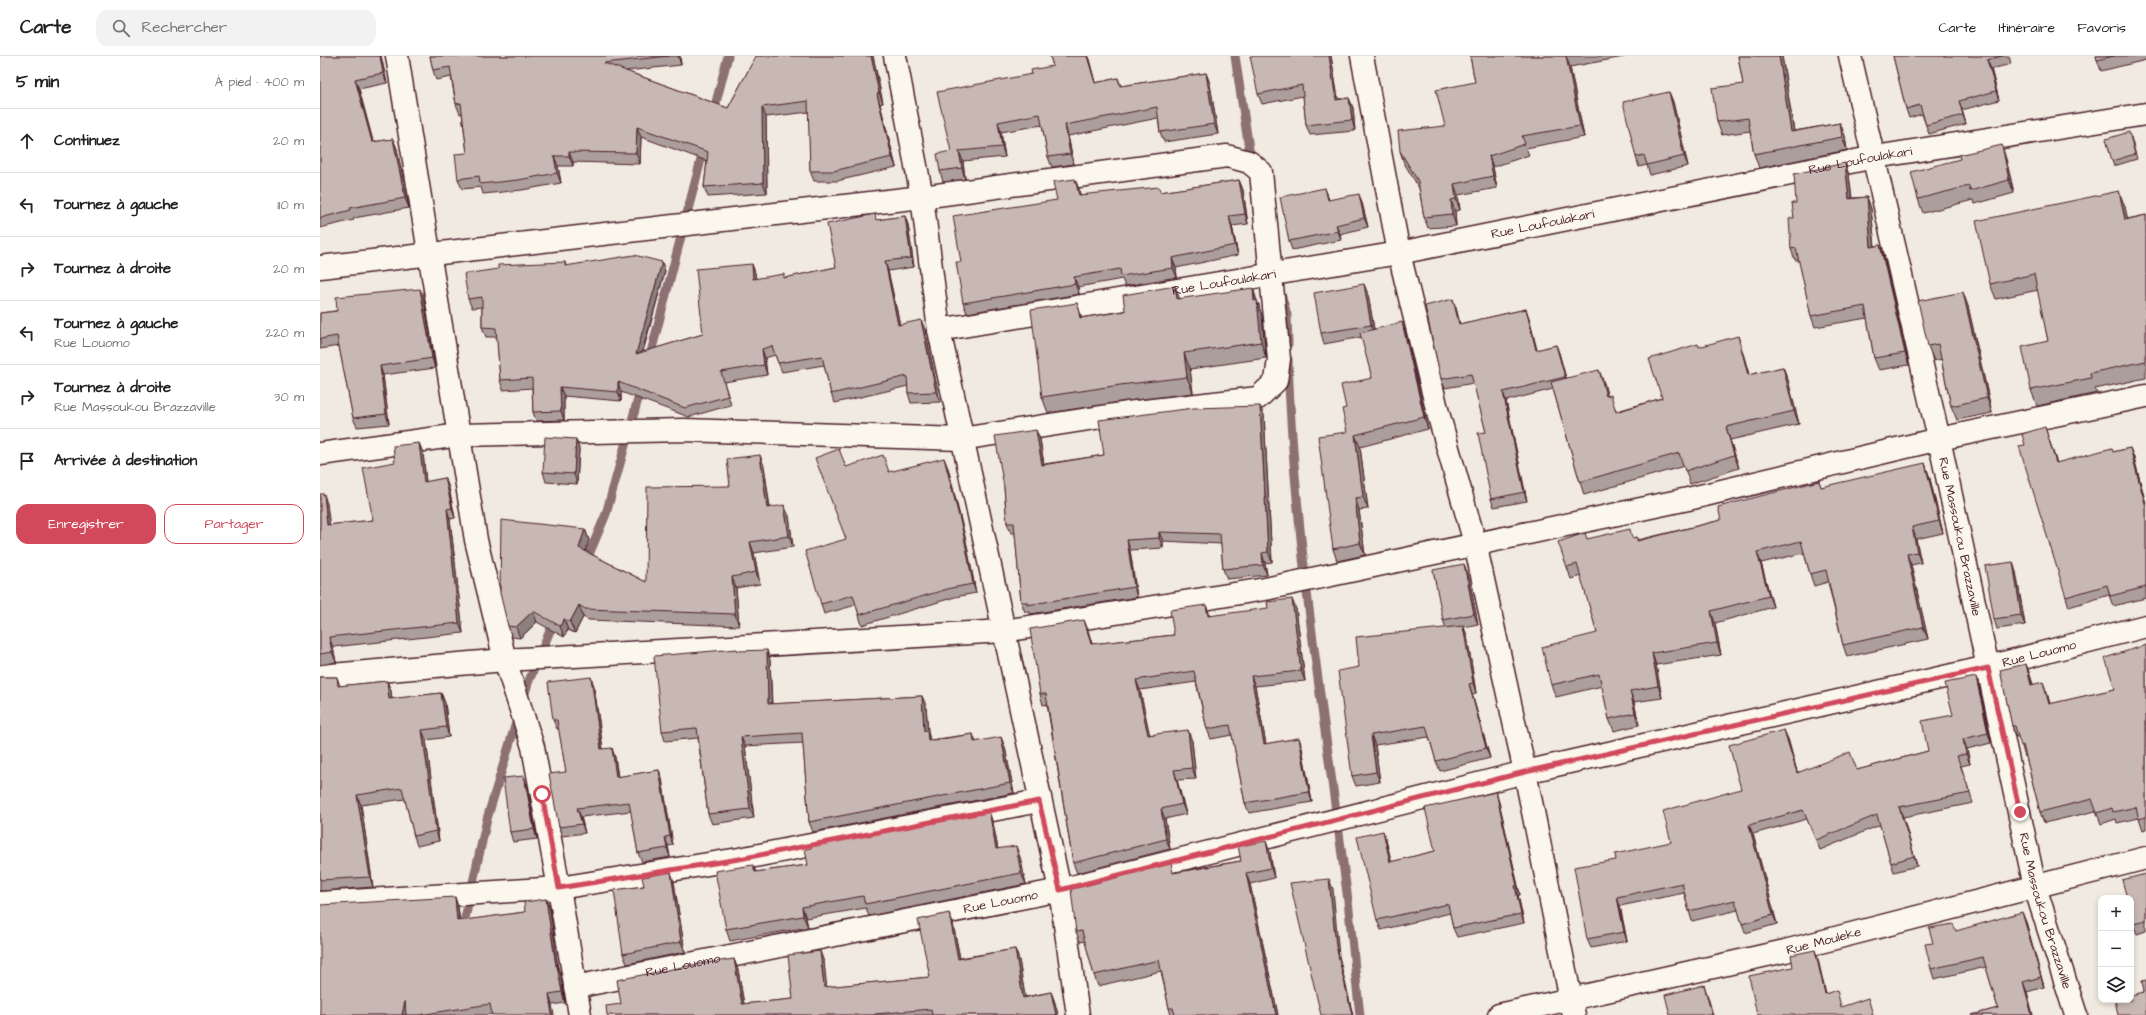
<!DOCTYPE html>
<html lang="fr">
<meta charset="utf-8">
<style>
:root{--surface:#fff;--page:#f2f2f2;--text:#222;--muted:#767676;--line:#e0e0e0;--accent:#d1495b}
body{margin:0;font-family:"Architects Daughter",sans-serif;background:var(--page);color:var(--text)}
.controls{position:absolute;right:12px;bottom:12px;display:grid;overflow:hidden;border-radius:8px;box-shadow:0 2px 6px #0003}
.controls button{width:36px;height:36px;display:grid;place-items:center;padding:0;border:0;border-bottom:1px solid var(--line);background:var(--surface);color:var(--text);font:20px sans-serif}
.stop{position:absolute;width:12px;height:12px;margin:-9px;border:3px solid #d1495b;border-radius:50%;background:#fff}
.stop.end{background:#d1495b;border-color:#fff;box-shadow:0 1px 4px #0008}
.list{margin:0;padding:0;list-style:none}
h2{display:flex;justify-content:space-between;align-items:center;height:52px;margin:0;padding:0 16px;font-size:17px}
h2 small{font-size:13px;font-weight:400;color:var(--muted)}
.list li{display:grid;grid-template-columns:26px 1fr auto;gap:12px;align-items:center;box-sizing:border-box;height:64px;padding:0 16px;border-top:1px solid var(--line)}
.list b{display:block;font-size:15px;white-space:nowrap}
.list p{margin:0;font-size:13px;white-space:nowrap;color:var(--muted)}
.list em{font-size:13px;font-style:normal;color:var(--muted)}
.actions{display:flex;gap:8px;padding:12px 16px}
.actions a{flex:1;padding:9px 0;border:1px solid var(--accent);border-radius:12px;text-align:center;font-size:14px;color:var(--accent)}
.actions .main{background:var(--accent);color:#fff}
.icon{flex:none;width:22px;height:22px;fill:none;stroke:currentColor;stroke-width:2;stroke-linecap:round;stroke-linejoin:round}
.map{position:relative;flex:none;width:1826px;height:959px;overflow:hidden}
header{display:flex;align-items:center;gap:24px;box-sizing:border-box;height:56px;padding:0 20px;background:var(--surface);border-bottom:1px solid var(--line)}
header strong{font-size:19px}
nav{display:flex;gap:22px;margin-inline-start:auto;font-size:14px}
.search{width:280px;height:36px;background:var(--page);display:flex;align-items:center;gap:10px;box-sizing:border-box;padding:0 14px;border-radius:12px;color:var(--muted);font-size:15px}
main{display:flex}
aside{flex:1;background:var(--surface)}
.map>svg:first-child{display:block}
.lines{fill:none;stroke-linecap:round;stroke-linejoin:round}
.stream{stroke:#8c6f72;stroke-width:9}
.street-casing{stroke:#4a1f2b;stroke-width:25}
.street{stroke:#fbf7ec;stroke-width:22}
.wall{fill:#ac9e9a;stroke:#4a1f2b}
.shaded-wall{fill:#8c817d;stroke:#4a1f2b}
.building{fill:#c8b8b3;stroke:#4a1f2b}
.route{stroke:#d1495b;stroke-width:5}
.labels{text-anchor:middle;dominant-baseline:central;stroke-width:3;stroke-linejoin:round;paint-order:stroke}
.street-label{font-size:13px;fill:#4a1f2b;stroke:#fbf7ec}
</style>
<header>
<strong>Carte</strong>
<div class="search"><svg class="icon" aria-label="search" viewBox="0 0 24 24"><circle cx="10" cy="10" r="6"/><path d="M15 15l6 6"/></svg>Rechercher</div>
<nav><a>Carte</a><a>Itinéraire</a><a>Favoris</a></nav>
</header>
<main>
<aside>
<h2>5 min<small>À pied · 400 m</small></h2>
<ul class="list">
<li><svg class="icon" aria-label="ahead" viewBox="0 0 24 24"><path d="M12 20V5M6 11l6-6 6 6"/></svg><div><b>Continuez</b></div><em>20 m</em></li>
<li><svg class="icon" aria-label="left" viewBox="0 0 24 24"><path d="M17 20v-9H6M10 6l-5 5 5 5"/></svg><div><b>Tournez à gauche</b></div><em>110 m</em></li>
<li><svg class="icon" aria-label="right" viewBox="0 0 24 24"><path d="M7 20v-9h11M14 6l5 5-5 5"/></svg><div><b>Tournez à droite</b></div><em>20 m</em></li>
<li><svg class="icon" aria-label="left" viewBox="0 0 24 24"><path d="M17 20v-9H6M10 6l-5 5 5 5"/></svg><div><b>Tournez à gauche</b><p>Rue Louomo</p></div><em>220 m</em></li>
<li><svg class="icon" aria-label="right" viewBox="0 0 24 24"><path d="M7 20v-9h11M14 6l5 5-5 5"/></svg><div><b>Tournez à droite</b><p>Rue Massoukou Brazzaville</p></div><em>30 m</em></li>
<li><svg class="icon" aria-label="arrive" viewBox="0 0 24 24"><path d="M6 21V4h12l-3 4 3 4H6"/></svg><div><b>Arrivée à destination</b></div></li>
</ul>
<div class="actions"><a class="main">Enregistrer</a><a>Partager</a></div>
</aside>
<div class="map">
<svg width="1826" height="959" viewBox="0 0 1826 959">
<rect width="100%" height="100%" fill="#f0eae0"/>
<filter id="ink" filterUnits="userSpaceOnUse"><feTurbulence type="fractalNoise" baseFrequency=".025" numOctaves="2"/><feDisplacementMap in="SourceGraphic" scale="8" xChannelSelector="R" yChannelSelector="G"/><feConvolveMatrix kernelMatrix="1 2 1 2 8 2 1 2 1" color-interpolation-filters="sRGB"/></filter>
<g filter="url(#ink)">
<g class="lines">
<path class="stream" d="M 915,0 L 931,106
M 393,58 L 408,0
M 962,241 L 967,259 L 968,288
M 968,303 C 974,482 1004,659 1027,837 C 1032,877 1035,918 1040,959
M 329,304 L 384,92
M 265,508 L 286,458 L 321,332
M 203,644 L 208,627 L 235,563
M 142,876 L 167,763 L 198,660"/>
<defs>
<g id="street">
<path d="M 77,0 L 156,484 L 185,604 L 213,691 L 239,832 L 260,959"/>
<path d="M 575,0 L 602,141 L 619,274 L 740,834 L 758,959"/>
<path d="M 1042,0 L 1079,197 L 1118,357 L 1155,487 L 1205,716 L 1254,959"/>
<path id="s1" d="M 1530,0 L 1619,383 L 1715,831 L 1756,959"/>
<path d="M 0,211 L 602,141 L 907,100 L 929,106 L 941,116 L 959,303 L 956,325 L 938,342 L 807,357 L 641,383 L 364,374 L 140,379 L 0,398"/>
<path id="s2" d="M 619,274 L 1079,197 L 1555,101 L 1826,58"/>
<path d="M 0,620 L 185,604 L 684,575 L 945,533 L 1368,443 L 1619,383 L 1826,340"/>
<path d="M 0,847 L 239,832 L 419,803 L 719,745"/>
<path id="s3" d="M 255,931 L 740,834 L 1205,716 L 1668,611 L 1826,570"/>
<path id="s4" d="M 1179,959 L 1465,895 L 1826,802"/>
</g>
</defs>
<use href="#street" class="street-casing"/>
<use href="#street" class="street"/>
</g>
<path class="wall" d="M 0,0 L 61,0 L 67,27 L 39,33 L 53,86 L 73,83 L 77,93 L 89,152 L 34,162 L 34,164 L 0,172 Z
M 110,0 L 360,0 L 361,9 L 306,15 L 408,52 L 436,0 L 553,0 L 563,47 L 560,48 L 576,111 L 517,125 L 494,125 L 490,115 L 489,56 L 446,61 L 447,137 L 388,141 L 384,131 L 387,105 L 321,81 L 320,108 L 253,106 L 253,110 L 238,110 L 241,127 L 202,134 L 163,138 L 161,131 L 142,133 L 138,123 L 147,97 L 142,57 L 140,58 L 136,48 L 131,21 L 116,24 L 113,14 Z
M 730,0 L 768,0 L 775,27 L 798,22 L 801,30 L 886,17 L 890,28 L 898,78 L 844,86 L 840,76 L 838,62 L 748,80 L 754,108 L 732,111 L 728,101 L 722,69 L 681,76 L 685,101 L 643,105 L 645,123 L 623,126 L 620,115 L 631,95 L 712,18 L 733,10 Z
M 1011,0 L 1018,43 L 1029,42 L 1033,52 L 1035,75 L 990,79 L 986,69 L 983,40 L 942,48 L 938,38 Z
M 1150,0 L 1309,0 L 1250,11 L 1264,81 L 1206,92 L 1209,99 L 1173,111 L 1177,132 L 1138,139 L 1140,154 L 1135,155 L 1136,170 L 1108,172 L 1104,161 L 1099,132 L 1084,107 L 1080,95 L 1125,70 L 1155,26 Z
M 1418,0 L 1462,0 L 1474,75 L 1520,67 L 1525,80 L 1527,94 L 1439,112 L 1434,98 L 1430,75 L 1402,79 L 1397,66 L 1423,28 Z
M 1573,0 L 1689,0 L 1691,8 L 1671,13 L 1679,44 L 1642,54 L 1646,68 L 1609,78 L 1602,58 L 1589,62 L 1586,53 Z
M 1776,0 L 1826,0 L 1826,4 L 1781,15 Z
M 1349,36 L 1353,46 L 1368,110 L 1330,119 L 1327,109 L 1319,111 L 1316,101 Z
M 1811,81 L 1817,103 L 1794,110 L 1792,105 Z
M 1686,103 L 1694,137 L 1655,148 L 1653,144 L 1603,157 L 1598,143 Z
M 1525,107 L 1529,119 L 1532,142 L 1547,141 L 1551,153 L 1555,190 L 1560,189 L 1564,201 L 1589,309 L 1559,314 L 1554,302 L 1547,262 L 1495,271 L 1491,260 L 1479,204 L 1475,204 L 1471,193 L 1474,162 L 1476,147 Z
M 919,124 L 923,134 L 928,168 L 912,170 L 918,199 L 856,212 L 857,221 L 805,230 L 802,223 L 758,231 L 759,238 L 647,257 L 643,247 L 641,206 L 737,144 L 759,133 L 760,139 L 841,136 Z
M 1008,141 L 1009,144 L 1042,147 L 1048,171 L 1020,178 L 1021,184 L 972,194 L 969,185 Z
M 1805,151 L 1807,163 L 1826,159 L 1826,322 L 1775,333 L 1777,337 L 1717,350 L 1711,334 L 1728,285 L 1718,234 L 1676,243 L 1670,228 Z
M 585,160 L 588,169 L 594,211 L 568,215 L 580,269 L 605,273 L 620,346 L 591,347 L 588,337 L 588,330 L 515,347 L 511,338 L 504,309 L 462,316 L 455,299 L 445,302 L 447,319 L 404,326 L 411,349 L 369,361 L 301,336 L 301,345 L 244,340 L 244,364 L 216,365 L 213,356 L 212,332 L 183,334 L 180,324 L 177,281 L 166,281 L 162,271 L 162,251 L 152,252 L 148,243 L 245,206 L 246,210 L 345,215 L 323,296 L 383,278 L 432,208 L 435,217 L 436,223 L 465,222 L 516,211 L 557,164 Z
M 1048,238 L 1054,273 L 1086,278 L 1108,373 L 1040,391 L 1048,453 L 1039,454 L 1045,499 L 1017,505 L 1013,493 L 1027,376 L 1026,352 L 1052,322 L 1042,281 L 1004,288 L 1001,277 Z
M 104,243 L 115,312 L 63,319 L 69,368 L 37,371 L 33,362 L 19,290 L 0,293 L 0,257 Z
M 860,243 L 939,248 L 939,251 L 942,260 L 946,302 L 870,313 L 873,337 L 806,345 L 728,357 L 722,341 L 757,247 L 762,262 L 805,255 Z
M 1648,250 L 1672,357 L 1637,364 L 1631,350 L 1621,303 L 1614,305 L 1608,290 Z
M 1136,252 L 1140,268 L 1206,253 L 1209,262 L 1217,294 L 1236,289 L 1239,297 L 1246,322 L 1284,327 L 1287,340 L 1297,355 L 1342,342 L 1380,291 L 1422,294 L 1429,319 L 1463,311 L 1468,324 L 1479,368 L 1410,384 L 1419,412 L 1370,428 L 1364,410 L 1264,439 L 1260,426 L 1233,333 L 1186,345 L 1207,445 L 1174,451 L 1171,443 L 1166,376 L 1154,327 L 1125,332 L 1121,323 Z
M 944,359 L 952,506 L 945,507 L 947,519 L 907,523 L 903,513 L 901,488 L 843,485 L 843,492 L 810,494 L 817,541 L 710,558 L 710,556 L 705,556 L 701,546 L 695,477 L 691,477 L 687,467 L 684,431 L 720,383 L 724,408 L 784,399 Z
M 1728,381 L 1737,407 L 1793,396 L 1810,392 L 1814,402 L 1826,448 L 1826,542 L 1793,550 L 1789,539 L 1749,551 L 1746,541 Z
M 256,383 L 259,393 L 257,428 L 226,426 L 223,416 Z
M 99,387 L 103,397 L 106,426 L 125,422 L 129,432 L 135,462 L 130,463 L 143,577 L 13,591 L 16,606 L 0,609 L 0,438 L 7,448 L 9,469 L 53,464 Z
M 444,410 L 450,451 L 469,460 L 473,491 L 434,497 L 440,528 L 416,532 L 419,570 L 269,564 L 263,561 L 255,577 L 248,574 L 244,581 L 217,566 L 200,582 L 192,581 L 188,570 L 265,473 L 269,484 L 265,495 L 326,526 L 410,430 Z
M 526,411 L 569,416 L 628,412 L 646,485 L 656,537 L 635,541 L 542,569 L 536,549 L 504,558 L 501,548 L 526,483 Z
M 1609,419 L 1623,477 L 1596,483 L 1601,507 L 1591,509 L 1608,583 L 1527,601 L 1523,589 L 1508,526 L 1494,530 L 1490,518 L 1484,497 L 1441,507 L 1453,551 L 1395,567 L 1401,599 L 1336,609 L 1342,642 L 1314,646 L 1319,669 L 1294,675 L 1289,663 L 1282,630 L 1236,641 L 1231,629 L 1277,577 L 1261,520 L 1251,523 L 1247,511 L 1267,483 L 1313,482 L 1317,481 L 1318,484 L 1401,464 L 1499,425 L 1501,431 Z
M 1696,516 L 1705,569 L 1677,573 L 1674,563 Z
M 1148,518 L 1158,568 L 1144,571 L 1147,580 L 1156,637 L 1152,638 L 1170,702 L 1120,715 L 1116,705 L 1109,681 L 1055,689 L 1060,726 L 1036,730 L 1032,720 L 1039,611 L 1126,572 L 1123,564 Z
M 976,553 L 985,625 L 935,630 L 946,688 L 979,682 L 982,692 L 992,746 L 929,757 L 925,747 L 912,679 L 891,683 L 887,673 L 876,626 L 820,634 L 829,678 L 872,685 L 876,723 L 857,724 L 866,758 L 845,763 L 850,793 L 757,817 L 753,807 L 727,648 L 723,649 L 720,638 L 764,564 L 772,588 L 854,579 L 890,559 L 890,560 Z
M 1826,589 L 1826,773 L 1823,774 L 1819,762 L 1797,767 L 1796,763 L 1781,768 L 1776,755 L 1724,767 L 1720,756 L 1706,700 L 1705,701 L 1699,681 L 1696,681 L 1692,670 L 1706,608 L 1710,619 L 1713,628 L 1727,637 L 1730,648 L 1795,633 Z
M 417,593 L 418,595 L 450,604 L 452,648 L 602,640 L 606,650 L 608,676 L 610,684 L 653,678 L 656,686 L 685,691 L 694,737 L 493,776 L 489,766 L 483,687 L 425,690 L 434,762 L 392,768 L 388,758 L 378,682 L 345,685 L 342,675 Z
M 0,621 L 17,621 L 20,630 L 67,625 L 71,635 L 72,643 L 121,637 L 125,647 L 129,681 L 106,684 L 119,785 L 97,790 L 94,780 L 85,743 L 41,749 L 53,831 L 0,835 Z
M 274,630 L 283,693 L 295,701 L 298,721 L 339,714 L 342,723 L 353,789 L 348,790 L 350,801 L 322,806 L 318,797 L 311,755 L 261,761 L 265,777 L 242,780 L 239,771 L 246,716 L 239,673 L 237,673 L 233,664 Z
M 1659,630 L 1671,687 L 1647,693 L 1650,708 L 1641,710 L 1653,747 L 1583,761 L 1597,810 L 1574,816 L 1571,807 L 1560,769 L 1500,794 L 1487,763 L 1433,778 L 1457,868 L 1425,877 L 1418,854 L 1372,865 L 1369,855 L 1364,837 L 1300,850 L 1307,885 L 1271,892 L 1267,883 L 1296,804 L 1351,786 L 1421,733 L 1468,683 L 1477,716 L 1537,714 L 1608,695 L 1633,659 Z
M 204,720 L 207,730 L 217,783 L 193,786 L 190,776 Z
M 1179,746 L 1200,839 L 1198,839 L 1204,867 L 1137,881 L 1133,872 L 1130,857 L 1061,874 L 1057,864 L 1066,784 L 1071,806 L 1115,795 Z
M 673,767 L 678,793 L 700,801 L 706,828 L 549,860 L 546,852 L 486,862 L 488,871 L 410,885 L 406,873 L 433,809 L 436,816 L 488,809 Z
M 950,796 L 954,822 L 930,828 L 958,959 L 851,959 L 849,952 L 841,915 L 778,930 L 774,919 L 765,885 L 760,886 L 756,876 L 854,816 L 921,805 Z
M 1826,818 L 1826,875 L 1817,878 L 1813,868 Z
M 354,826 L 365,896 L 307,908 L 303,898 L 324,830 Z
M 135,841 L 138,851 L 140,865 L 205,856 L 226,843 L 230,853 L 238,912 L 241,920 L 245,947 L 166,959 L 0,959 Z
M 629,857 L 633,868 L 640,902 L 695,893 L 699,904 L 705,941 L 731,936 L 735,947 L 738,959 L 287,959 L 301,948 L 414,903 L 418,914 L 424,948 L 473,943 L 504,906 L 506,931 L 610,921 Z
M 1706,866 L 1724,931 L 1707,936 L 1713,959 L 1652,959 L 1678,952 L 1666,911 L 1614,923 L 1611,913 L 1613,887 L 1636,875 Z"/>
<path class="shaded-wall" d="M 60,0 L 61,0 L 67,27 L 63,17 Z
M 358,0 L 360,0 L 361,9 Z
M 551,0 L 553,0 L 563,47 L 559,37 Z
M 767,0 L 768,0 L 778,37 L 775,27 Z
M 1009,0 L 1011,0 L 1020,54 L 1016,44 Z
M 1246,0 L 1250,11 L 1264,81 L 1260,70 Z
M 1459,0 L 1462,0 L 1476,89 L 1471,76 Z
M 1667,4 L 1671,13 L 1679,44 L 1676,35 Z
M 886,17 L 890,28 L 898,78 L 894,68 Z
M 35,23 L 39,33 L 56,96 L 52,86 Z
M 1349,36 L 1353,46 L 1368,110 L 1364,100 Z
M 557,38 L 560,48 L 576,111 L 572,101 Z
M 1029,42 L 1033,52 L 1035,75 L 1032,64 Z
M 1639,45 L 1642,54 L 1646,68 L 1643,59 Z
M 442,51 L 446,61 L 447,137 L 443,127 Z
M 678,66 L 681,76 L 685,101 L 682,91 Z
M 1520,67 L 1525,80 L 1527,94 L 1522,81 Z
M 745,69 L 748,80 L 754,108 L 750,98 Z
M 317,71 L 321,81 L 320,108 L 316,97 Z
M 73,83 L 77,93 L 89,152 L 85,142 Z
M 1682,89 L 1686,103 L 1694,137 L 1689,124 Z
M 639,95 L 643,105 L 645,123 L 642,112 Z
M 249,96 L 253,106 L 253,110 L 249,100 Z
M 234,100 L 238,110 L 241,127 L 237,117 Z
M 1169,100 L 1173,111 L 1177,132 L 1173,120 Z
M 1525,107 L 1529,119 L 1533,154 L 1529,143 Z
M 755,123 L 759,133 L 762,149 L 759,139 Z
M 919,124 L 923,134 L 928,168 L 925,158 Z
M 1134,128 L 1138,139 L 1140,154 L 1136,143 Z
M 1005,132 L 1008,141 L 1011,154 L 1008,144 Z
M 1799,135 L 1805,151 L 1811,179 L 1805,164 Z
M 1039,138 L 1042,147 L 1048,171 L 1044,162 Z
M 1547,141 L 1551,153 L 1556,203 L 1551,191 Z
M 1131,144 L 1135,155 L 1136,170 L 1132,158 Z
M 585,160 L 588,169 L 594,211 L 591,202 Z
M 909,160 L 912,170 L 918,199 L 915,189 Z
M 1016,169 L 1020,178 L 1021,184 Z
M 1560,189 L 1564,201 L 1589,309 L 1585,297 Z
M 852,202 L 856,212 L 857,221 L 853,212 Z
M 565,205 L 568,215 L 582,278 L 578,269 Z
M 342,206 L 345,215 L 319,307 L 316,298 Z
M 432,208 L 435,217 L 437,232 L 433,223 Z
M 754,221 L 758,231 L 759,238 L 755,228 Z
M 1044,228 L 1048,238 L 1055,279 L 1051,269 Z
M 855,230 L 861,246 L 857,243 Z
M 933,232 L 942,260 L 946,302 L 941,286 Z
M 100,233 L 104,243 L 115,312 L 112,302 Z
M 1643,236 L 1648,250 L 1672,357 L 1667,342 Z
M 1133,243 L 1136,252 L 1142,277 L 1139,268 Z
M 757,247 L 762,263 L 760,262 Z
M 1206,253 L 1209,262 L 1219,303 L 1216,294 Z
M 601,264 L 605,273 L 620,346 L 616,336 Z
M 1082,266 L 1086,278 L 1108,373 L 1104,361 Z
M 1418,280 L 1422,294 L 1433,332 L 1428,319 Z
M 1236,289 L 1239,297 L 1248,330 L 1245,321 Z
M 442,293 L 445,302 L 447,319 L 444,309 Z
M 864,297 L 870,313 L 873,337 L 867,321 Z
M 60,310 L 63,319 L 69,368 L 66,358 Z
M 1463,311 L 1468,324 L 1479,368 L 1474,355 Z
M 1279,314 L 1284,327 L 1291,353 L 1286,340 Z
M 298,326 L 301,336 L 301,345 L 298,336 Z
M 240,331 L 244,340 L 244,364 L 241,355 Z
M 1183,336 L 1186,345 L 1207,445 L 1204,436 Z
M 940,350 L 944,359 L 952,506 L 948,496 Z
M 1406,371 L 1410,384 L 1419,412 L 1414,399 Z
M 1725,371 L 1728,381 L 1740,417 L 1736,407 Z
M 716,374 L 720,383 L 725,418 L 722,409 Z
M 1035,379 L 1040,391 L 1048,453 L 1043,441 Z
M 256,383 L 259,393 L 257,428 L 254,418 Z
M 99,387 L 103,397 L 107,436 L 104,426 Z
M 1810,392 L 1814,402 L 1826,448 L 1826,451 Z
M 440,399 L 444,410 L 451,463 L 447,452 Z
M 624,402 L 628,412 L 646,485 L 656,537 L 653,528 Z
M 1605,407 L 1609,419 L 1623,477 L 1619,465 Z
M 125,422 L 129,432 L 135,462 L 132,452 Z
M 4,438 L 7,448 L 11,479 L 7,469 Z
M 1035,442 L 1039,454 L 1045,499 L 1040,487 Z
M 464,449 L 469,460 L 473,491 L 469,480 Z
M 127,453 L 130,463 L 143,577 L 139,567 Z
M 1592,471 L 1596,483 L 1601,507 L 1597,496 Z
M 265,473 L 269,484 L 263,503 L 259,492 Z
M 839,476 L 843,485 L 843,492 L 839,482 Z
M 807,484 L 810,494 L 817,541 L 814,531 Z
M 430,486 L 434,497 L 440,528 L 436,516 Z
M 1437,496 L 1441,507 L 1453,551 L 1449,540 Z
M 942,497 L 945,507 L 947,519 L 943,509 Z
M 1587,498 L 1591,509 L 1608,583 L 1603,571 Z
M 1693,506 L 1696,516 L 1705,569 L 1701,559 Z
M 1144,508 L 1148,518 L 1158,568 L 1154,558 Z
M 412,521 L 416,532 L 419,570 L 415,558 Z
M 972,543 L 976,553 L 985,625 L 981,615 Z
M 259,549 L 263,561 L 255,577 L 250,566 Z
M 886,549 L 890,559 L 892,571 L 888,560 Z
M 213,555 L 217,566 L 200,582 L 196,571 Z
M 1391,555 L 1395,567 L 1401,599 L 1397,587 Z
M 244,563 L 248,574 L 244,581 L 240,570 Z
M 764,564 L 768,574 L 775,598 L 771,588 Z
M 1143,570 L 1147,580 L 1156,637 L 1153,627 Z
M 9,581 L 13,591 L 16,606 L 12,596 Z
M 447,594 L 450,604 L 452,658 L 448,648 Z
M 1332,597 L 1336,609 L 1342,642 L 1338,630 Z
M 1706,608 L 1710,619 L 1715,640 L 1711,629 Z
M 931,620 L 935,630 L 948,699 L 944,688 Z
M 271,621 L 274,630 L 284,702 L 281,693 Z
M 1656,621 L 1659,630 L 1671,687 L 1668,677 Z
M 816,624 L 820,634 L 832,689 L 828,679 Z
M 67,625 L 71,635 L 73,653 L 69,643 Z
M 1723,626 L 1727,637 L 1733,659 L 1729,648 Z
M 1149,628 L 1152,638 L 1170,702 L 1166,692 Z
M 1310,635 L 1314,646 L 1319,669 L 1315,657 Z
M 121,637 L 125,647 L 129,681 L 126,671 Z
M 602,640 L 606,650 L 608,676 L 612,694 L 604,675 Z
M 102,674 L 106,684 L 119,785 L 116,775 Z
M 868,674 L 872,685 L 876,723 L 872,712 Z
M 1464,674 L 1468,683 L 1480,726 L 1477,717 Z
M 1051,679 L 1055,689 L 1060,726 L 1056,716 Z
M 421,681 L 425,690 L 434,762 L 430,753 Z
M 681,681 L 685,691 L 694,737 L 690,727 Z
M 979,682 L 982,692 L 992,746 L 989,736 Z
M 1643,683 L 1647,693 L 1650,708 L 1646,698 Z
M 292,692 L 295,701 L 299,730 L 296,721 Z
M 339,714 L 342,723 L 353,789 L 350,780 Z
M 854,714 L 857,724 L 866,758 L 862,748 Z
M 204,720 L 207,730 L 217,783 L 214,773 Z
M 1176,736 L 1179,746 L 1200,839 L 1197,830 Z
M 37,739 L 41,749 L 53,831 L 50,821 Z
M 1579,751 L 1583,761 L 1597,810 L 1594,800 Z
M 257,752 L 261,761 L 265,777 L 262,768 Z
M 841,753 L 845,763 L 850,793 L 846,783 Z
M 669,755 L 673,767 L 680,805 L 676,793 Z
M 1429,769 L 1433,778 L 1457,868 L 1453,859 Z
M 1063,775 L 1066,784 L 1074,815 L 1070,806 Z
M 345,781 L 348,790 L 350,801 L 347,792 Z
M 946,785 L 950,796 L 954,822 L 951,812 Z
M 696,790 L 700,801 L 706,828 L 701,817 Z
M 351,816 L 354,826 L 365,896 L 361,886 Z
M 926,817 L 930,828 L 958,959 L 956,959 Z
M 1009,823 L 1013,833 L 1019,900 L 1033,959 L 1032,959 L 1016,890 Z
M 1195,830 L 1198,839 L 1204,867 L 1201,858 Z
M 135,841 L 138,851 L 140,875 L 137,865 Z
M 1297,841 L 1300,850 L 1307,885 L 1304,876 Z
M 226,843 L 230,853 L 238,912 L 241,920 L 245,947 L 242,936 L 236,910 Z
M 482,851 L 486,862 L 488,871 L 483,860 Z
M 1702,856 L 1706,866 L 1724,931 L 1721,921 Z
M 629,857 L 633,868 L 642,913 L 638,903 Z
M 695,893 L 699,904 L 707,952 L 703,942 Z
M 1495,894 L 1498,903 L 1508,947 L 1505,938 Z
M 500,895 L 504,906 L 508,942 L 504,931 Z
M 414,903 L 418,914 L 426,959 L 422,948 Z
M 1703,926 L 1707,936 L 1713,959 L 1712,959 Z
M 1384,929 L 1388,941 L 1393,959 L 1392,959 Z
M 731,936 L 735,947 L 738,959 L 736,959 Z
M 229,938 L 232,949 L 234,959 L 232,959 Z
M 85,945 L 88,959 L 82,959 Z"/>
<path class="building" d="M 0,0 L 60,0 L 63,17 L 35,23 L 52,86 L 73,83 L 85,142 L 30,152 L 31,154 L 0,162 Z
M 110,0 L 349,0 L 284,7 L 408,52 L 436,0 L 551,0 L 559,37 L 557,38 L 572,101 L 513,115 L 490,115 L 488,45 L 442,51 L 443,127 L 384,131 L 388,96 L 317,71 L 316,97 L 249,96 L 249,100 L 234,100 L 237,117 L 198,124 L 160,128 L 159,120 L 138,123 L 135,98 L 147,97 L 141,47 L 136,48 L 130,11 L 113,14 Z
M 730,0 L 767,0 L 775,27 L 798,22 L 800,30 L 886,17 L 894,68 L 840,76 L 837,51 L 745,69 L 750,98 L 728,101 L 720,58 L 678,66 L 682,91 L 639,95 L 642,112 L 620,115 L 617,98 L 631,95 L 617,36 L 712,18 L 711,14 L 733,10 Z
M 930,0 L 1009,0 L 1016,44 L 1029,42 L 1032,64 L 986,69 L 982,29 L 938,38 Z
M 1150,0 L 1246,0 L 1260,70 L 1202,80 L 1205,88 L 1169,100 L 1173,120 L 1134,128 L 1136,143 L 1131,144 L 1132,158 L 1104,161 L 1098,125 L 1080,95 L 1078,75 L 1125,70 L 1116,34 L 1155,26 Z
M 1418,0 L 1459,0 L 1471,76 L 1520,67 L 1522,81 L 1434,98 L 1428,62 L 1397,66 L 1392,32 L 1423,28 Z
M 1573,0 L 1682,0 L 1667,4 L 1676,35 L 1639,45 L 1643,59 L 1606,69 L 1600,49 L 1586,53 Z
M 1776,0 L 1794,0 L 1777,4 Z
M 1349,36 L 1364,100 L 1327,109 L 1324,99 L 1316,101 L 1303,46 Z
M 1809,76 L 1815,98 L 1792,105 L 1786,83 Z
M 1682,89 L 1689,124 L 1650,135 L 1649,130 L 1598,143 L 1591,116 L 1640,103 L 1639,99 Z
M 1525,107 L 1529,143 L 1547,141 L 1551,191 L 1560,189 L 1585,297 L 1554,302 L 1545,250 L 1491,260 L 1476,192 L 1471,193 L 1469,162 L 1474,162 L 1472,147 L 1476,147 L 1474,118 Z
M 755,123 L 759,139 L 839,131 L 840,136 L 919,124 L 925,158 L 909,160 L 915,189 L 852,202 L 853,212 L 801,220 L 800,213 L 754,221 L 755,228 L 643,247 L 636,206 L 641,206 L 633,160 L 737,144 L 733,126 Z
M 1005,132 L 1008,144 L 1039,138 L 1044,162 L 1016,169 L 1018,175 L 969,185 L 960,141 Z
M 1799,135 L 1805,164 L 1826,159 L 1826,305 L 1770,317 L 1771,322 L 1711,334 L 1702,291 L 1728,285 L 1714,218 L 1670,228 L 1656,165 Z
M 555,158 L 556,164 L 585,160 L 591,202 L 565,205 L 578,269 L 601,264 L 616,336 L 588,337 L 587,320 L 511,338 L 502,300 L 458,307 L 452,290 L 442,293 L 444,309 L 401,316 L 408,340 L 365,352 L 298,326 L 298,336 L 240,331 L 241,355 L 213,356 L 212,322 L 180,324 L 176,272 L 162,271 L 162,241 L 148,243 L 144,218 L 178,213 L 178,209 L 245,206 L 245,210 L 314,199 L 342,206 L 316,298 L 383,278 L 376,213 L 432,208 L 433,223 L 464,218 L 464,222 L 516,211 L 507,168 Z
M 1044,228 L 1051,269 L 1001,277 L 994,237 Z
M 855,230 L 857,243 L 933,232 L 934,245 L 937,244 L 941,286 L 864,297 L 867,321 L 800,329 L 722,341 L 711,254 L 757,247 L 760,262 L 805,255 L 803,239 Z
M 100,233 L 112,302 L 60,310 L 66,358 L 33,362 L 17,280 L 0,283 L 0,257 L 17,255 L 16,241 Z
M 1643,236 L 1667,342 L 1631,350 L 1618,288 L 1608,290 L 1598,245 Z
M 1133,243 L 1139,268 L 1206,253 L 1216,294 L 1236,289 L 1245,321 L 1183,336 L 1204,436 L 1171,443 L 1158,377 L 1166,376 L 1151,318 L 1121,323 L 1105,250 Z
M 1082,266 L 1104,361 L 1035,379 L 1043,441 L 1035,442 L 1040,487 L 1013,493 L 998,380 L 1027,376 L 1022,353 L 1026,352 L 1021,329 L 1052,322 L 1040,277 Z
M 1418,280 L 1428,319 L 1463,311 L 1474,355 L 1406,371 L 1414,399 L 1365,415 L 1359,397 L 1260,426 L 1231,326 L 1279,314 L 1286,340 L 1291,339 L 1296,356 L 1342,342 L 1329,303 L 1378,288 L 1379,291 Z
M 940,350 L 948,496 L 942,497 L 943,509 L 903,513 L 900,478 L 839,476 L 839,482 L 807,484 L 814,531 L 707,549 L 707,546 L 701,546 L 694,467 L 687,467 L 684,431 L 675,380 L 716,374 L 722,409 L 784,399 L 779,364 L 874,352 Z
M 1725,371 L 1736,407 L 1792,392 L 1793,396 L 1810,392 L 1826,451 L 1826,531 L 1790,540 L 1787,529 L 1746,541 L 1699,390 L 1705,389 L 1702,378 Z
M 225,381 L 256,383 L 254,418 L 223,416 Z
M 99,387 L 104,426 L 125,422 L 132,452 L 127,453 L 139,567 L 9,581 L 12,596 L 0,598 L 0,438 L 4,438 L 7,469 L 53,464 L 43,412 L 75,406 L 73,390 Z
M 519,393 L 526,411 L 563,399 L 569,416 L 624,402 L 643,476 L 653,528 L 631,532 L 539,559 L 533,539 L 501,548 L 485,495 L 526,483 L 495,402 Z
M 440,399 L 447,452 L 464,449 L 469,480 L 430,486 L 436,516 L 412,521 L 415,558 L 265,553 L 259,549 L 250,566 L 244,563 L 240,570 L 213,555 L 196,571 L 188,570 L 180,537 L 181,464 L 265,473 L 259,492 L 326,526 L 327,431 L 410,430 L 407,403 Z
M 1605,407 L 1619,465 L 1592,471 L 1597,496 L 1587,498 L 1603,571 L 1523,589 L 1506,514 L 1490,518 L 1481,485 L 1437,496 L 1449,540 L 1391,555 L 1397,587 L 1332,597 L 1338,630 L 1310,635 L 1315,657 L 1289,663 L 1279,618 L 1231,629 L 1222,591 L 1277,577 L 1257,508 L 1247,511 L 1238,486 L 1265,477 L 1267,483 L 1310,473 L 1312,482 L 1317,481 L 1317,485 L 1401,464 L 1398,451 L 1499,425 L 1501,431 Z
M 1693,506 L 1701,559 L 1674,563 L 1665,510 Z
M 1144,508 L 1154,558 L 1123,564 L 1113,514 Z
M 972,543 L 981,615 L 931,620 L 944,688 L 979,682 L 989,736 L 925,747 L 910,669 L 887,673 L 874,615 L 816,624 L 828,679 L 868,674 L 872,712 L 854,714 L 862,748 L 841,753 L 846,783 L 753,807 L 726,638 L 720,638 L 710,573 L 764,564 L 771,588 L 854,579 L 850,554 L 886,549 L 888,560 L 948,552 L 947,546 Z
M 1143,570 L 1153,627 L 1149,628 L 1166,692 L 1116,705 L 1106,670 L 1051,679 L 1056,716 L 1032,720 L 1018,615 L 1039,611 L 1036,581 Z
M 1826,589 L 1826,761 L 1819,763 L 1816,751 L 1793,756 L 1792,752 L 1777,757 L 1772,743 L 1720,756 L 1703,689 L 1701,690 L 1695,670 L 1692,670 L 1680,614 L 1706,608 L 1711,629 L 1723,626 L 1729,648 L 1795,633 L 1785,602 Z
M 417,593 L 417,595 L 447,594 L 448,648 L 602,640 L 604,675 L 607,675 L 608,685 L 653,678 L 654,686 L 681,681 L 690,727 L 489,766 L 482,677 L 421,681 L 430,753 L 388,758 L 377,672 L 342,675 L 334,600 Z
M 0,621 L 17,621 L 18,630 L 67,625 L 69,643 L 121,637 L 126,671 L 102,674 L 116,775 L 94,780 L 82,732 L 37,739 L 50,821 L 0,824 Z
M 271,621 L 281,693 L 292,692 L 296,721 L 339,714 L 350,780 L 345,781 L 347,792 L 318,797 L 309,746 L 257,752 L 262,768 L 239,771 L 229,718 L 246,716 L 237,664 L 233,664 L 228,626 Z
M 1656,621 L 1668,677 L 1643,683 L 1646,698 L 1637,700 L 1650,737 L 1579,751 L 1594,800 L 1571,807 L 1557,759 L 1496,784 L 1483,754 L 1429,769 L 1453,859 L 1422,868 L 1415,844 L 1369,855 L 1362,827 L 1297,841 L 1304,876 L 1267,883 L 1254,811 L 1296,804 L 1295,798 L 1351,786 L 1343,755 L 1421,733 L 1409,689 L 1464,674 L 1477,717 L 1530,696 L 1537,714 L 1608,695 L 1602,665 L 1633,659 L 1625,627 Z
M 204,720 L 214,773 L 190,776 L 183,722 Z
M 1176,736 L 1197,830 L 1195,830 L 1201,858 L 1133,872 L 1128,848 L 1057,864 L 1037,781 L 1063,775 L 1070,806 L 1115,795 L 1105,752 Z
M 669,755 L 676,793 L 696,790 L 701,817 L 545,848 L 543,840 L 482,851 L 483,860 L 406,873 L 395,815 L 433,809 L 435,816 L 488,809 L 485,793 L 491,792 L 491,789 Z
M 946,785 L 951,812 L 926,817 L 956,959 L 855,959 L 853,952 L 849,952 L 839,904 L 774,919 L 762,875 L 756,876 L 751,833 L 851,807 L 853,817 L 921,805 L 918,790 Z
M 351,816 L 361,886 L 303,898 L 294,834 L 324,830 L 322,821 Z
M 1826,818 L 1826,865 L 1813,868 L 1811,858 L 1811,842 L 1807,842 L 1802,824 Z
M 1009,823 L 1016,890 L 1032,959 L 1001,959 L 970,827 Z
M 135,841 L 137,865 L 205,856 L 204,846 L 226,843 L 236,910 L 237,910 L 242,936 L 229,938 L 232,959 L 172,959 L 170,948 L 99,959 L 86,959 L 85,945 L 82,959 L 0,959 L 0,849 Z
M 1702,856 L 1721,921 L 1703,926 L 1712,959 L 1652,959 L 1678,952 L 1663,901 L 1611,913 L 1605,888 L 1613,887 L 1609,872 L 1633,868 L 1636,875 Z
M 629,857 L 638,903 L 695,893 L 703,942 L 731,936 L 736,959 L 612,959 L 611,953 L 555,958 L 555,959 L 287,959 L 286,950 L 301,948 L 297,924 L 372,909 L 414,903 L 422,948 L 473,943 L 468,899 L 500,895 L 504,931 L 610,921 L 598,864 Z
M 1495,894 L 1505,938 L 1517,934 L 1521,951 L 1548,942 L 1553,959 L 1437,959 L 1429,920 L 1473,911 L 1471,899 Z
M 1826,924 L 1826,959 L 1798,959 L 1795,944 L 1811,944 L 1811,939 L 1824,936 L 1822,925 Z
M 1384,929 L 1392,959 L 1350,959 L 1345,939 Z"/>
</g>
<g class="lines" filter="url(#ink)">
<path class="route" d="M 222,738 L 239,832 L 419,803 L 719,745 L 740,834 L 1205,716 L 1668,612 L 1700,756"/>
</g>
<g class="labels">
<g class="street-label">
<text stroke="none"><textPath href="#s2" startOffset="937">Rue Loufoulakari</textPath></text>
<text stroke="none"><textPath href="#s2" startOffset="613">Rue Loufoulakari</textPath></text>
<text stroke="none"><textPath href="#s2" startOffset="289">Rue Loufoulakari</textPath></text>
<text stroke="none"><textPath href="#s1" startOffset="493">Rue Massoukou Brazzaville</textPath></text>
<text stroke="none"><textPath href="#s3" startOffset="1502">Rue Louomo</textPath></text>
<text stroke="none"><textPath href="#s3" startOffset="434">Rue Louomo</textPath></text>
<text stroke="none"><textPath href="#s1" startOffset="877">Rue Massoukou Brazzaville</textPath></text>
<text stroke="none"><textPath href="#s4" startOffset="333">Rue Mouleke</textPath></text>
<text stroke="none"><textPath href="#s3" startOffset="110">Rue Louomo</textPath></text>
</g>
</g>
</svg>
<div class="controls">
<button>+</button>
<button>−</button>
<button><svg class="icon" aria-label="layers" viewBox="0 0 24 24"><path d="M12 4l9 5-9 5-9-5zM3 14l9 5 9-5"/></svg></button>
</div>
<div class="stop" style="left:222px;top:738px"></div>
<div class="stop end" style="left:1700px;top:756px"></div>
</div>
</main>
